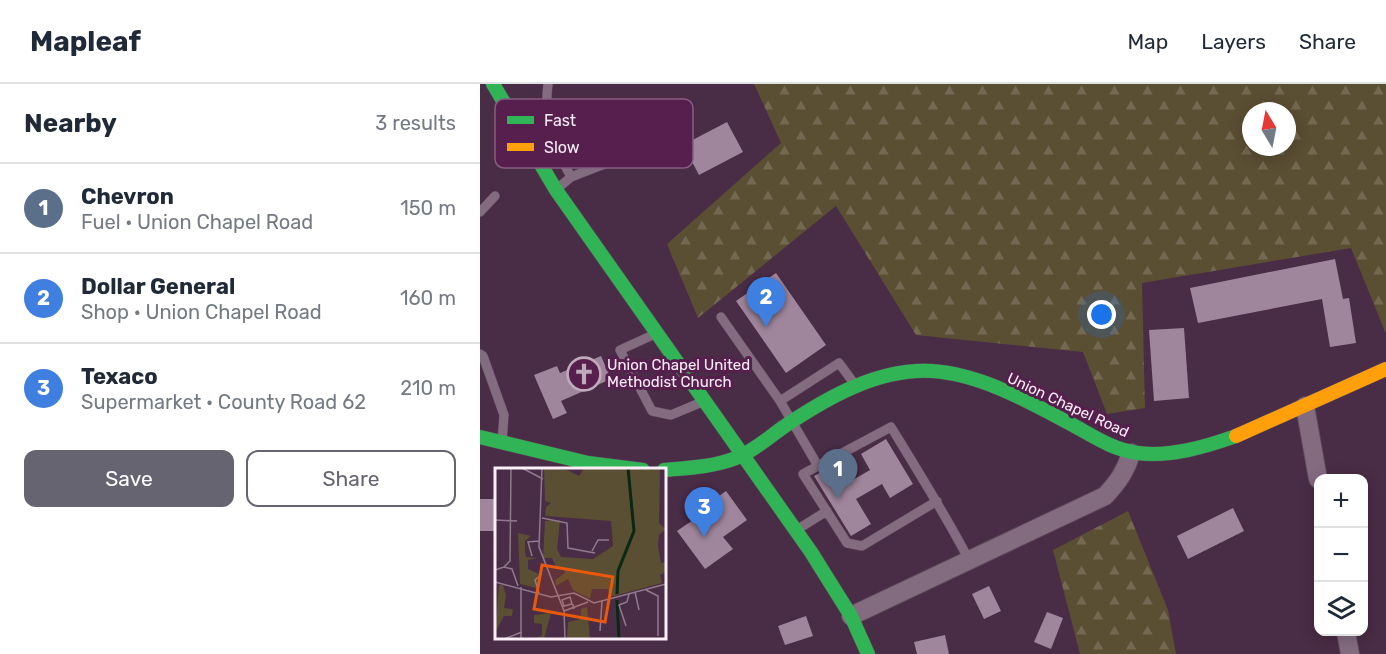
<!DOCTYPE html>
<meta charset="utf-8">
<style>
:root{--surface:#fff;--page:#f6f6f7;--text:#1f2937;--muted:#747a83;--line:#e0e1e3;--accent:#676472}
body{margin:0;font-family:Rubik,sans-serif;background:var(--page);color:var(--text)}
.controls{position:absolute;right:18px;bottom:18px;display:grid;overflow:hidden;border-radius:12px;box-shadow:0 3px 15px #0003}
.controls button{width:54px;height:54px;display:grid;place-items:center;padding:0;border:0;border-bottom:2px solid var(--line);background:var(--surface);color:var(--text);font:30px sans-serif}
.compass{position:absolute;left:762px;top:18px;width:54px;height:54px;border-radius:50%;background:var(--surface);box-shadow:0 3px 15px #0003;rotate:350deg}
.you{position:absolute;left:622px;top:231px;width:21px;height:21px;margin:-15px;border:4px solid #fff;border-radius:50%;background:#1a73e8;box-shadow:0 0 0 9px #1a73e833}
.badge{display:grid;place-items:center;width:39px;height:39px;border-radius:50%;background:var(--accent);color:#fff;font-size:20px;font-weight:700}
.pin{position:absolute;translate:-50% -50px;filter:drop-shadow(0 2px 3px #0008)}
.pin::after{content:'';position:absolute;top:32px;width:21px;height:18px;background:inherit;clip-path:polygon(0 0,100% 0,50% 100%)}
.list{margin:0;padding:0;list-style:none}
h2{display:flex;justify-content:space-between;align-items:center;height:78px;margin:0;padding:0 24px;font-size:26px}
h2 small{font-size:20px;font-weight:400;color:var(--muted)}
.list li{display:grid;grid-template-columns:39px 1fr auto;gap:18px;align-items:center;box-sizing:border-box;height:90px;padding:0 24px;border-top:2px solid var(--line)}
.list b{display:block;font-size:22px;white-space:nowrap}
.list p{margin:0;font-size:20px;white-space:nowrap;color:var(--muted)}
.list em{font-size:20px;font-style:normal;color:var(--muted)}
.actions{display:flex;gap:12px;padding:18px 24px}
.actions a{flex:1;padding:14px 0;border:2px solid var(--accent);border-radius:12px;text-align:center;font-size:21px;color:var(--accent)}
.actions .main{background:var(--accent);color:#fff}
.icon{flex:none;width:33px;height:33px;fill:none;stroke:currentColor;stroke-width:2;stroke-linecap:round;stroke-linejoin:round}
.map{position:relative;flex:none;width:906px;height:570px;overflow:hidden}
header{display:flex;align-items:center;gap:36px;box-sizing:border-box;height:84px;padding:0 30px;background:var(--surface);border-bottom:2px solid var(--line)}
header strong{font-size:28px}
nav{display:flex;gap:33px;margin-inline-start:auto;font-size:21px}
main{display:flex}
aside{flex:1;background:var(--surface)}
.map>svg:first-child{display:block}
.forest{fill:url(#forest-firs);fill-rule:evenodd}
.building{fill:#a0869c}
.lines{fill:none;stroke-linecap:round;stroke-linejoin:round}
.lane-casing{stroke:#5e495b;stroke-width:10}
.street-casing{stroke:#5e495b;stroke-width:20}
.fast-casing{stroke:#5e495b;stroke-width:15}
.slow-casing{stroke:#5e495b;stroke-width:15}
.lane{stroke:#846c80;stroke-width:9}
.street{stroke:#846c80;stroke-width:18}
.fast{stroke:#30b455;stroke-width:14}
.slow{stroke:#ff9f0a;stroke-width:14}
.labels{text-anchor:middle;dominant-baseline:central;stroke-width:6;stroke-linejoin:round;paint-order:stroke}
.poi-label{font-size:15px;fill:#fdeffa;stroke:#561f4e;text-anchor:start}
.street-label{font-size:15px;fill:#fdeffa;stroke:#561f4e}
.inset-river{fill:none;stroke:#072915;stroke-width:3}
.inset-road{fill:none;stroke:#917a8d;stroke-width:1.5}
.view{fill:#e8590c;fill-opacity:0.15;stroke:#e8590c;stroke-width:3}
.inset-edge{fill:none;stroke:#fdeffa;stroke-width:3}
.key{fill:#561f4e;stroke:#885d82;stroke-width:1.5}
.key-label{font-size:16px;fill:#fdeffa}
</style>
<header>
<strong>Mapleaf</strong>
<nav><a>Map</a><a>Layers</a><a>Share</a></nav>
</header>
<main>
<aside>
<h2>Nearby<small>3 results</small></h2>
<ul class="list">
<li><span class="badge" style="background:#5c6f8a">1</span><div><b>Chevron</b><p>Fuel · Union Chapel Road</p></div><em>150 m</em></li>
<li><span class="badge" style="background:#3f7fe0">2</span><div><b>Dollar General</b><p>Shop · Union Chapel Road</p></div><em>160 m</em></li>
<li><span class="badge" style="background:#3f7fe0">3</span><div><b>Texaco</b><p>Supermarket · County Road 62</p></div><em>210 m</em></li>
</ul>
<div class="actions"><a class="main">Save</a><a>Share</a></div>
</aside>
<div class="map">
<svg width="906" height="570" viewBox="0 0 906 570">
<defs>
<pattern id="forest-firs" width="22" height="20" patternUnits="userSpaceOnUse" patternTransform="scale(1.5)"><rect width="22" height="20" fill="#5a4e33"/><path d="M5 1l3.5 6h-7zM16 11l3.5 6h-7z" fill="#736851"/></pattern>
</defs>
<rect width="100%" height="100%" fill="#492c45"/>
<path class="forest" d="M 274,0 L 906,0 L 906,250 L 871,164 L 662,199 L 665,324 L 627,330 L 603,268 L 436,251 L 356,122 L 218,234 L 187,160 L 301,59 ZM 771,27 L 807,27 L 807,63 L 771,63 Z
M 648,427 L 688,526 L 696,570 L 600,570 L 573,466 Z"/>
<path class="building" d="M 247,38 L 263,68 L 219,91 L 203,61 Z
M 855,175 L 863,215 L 869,214 L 876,259 L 850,263 L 842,215 L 718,239 L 710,204 Z
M 296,189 L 346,261 L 306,289 L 256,217 Z
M 704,244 L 709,314 L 674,317 L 669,246 Z
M 121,272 L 131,295 L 81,317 L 87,329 L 73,335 L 54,291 L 77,282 L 80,289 Z
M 406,355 L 433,400 L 410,414 L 402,400 L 376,415 L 391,440 L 371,452 L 334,392 L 353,382 L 364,401 L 390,386 L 381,370 Z
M 246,407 L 267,436 L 243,453 L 253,465 L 225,485 L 197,447 L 232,423 L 229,419 Z
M 0,415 L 15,415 L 15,447 L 0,447 Z
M 753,424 L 764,447 L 708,475 L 697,452 Z
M 509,502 L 521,527 L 504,535 L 492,510 Z
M 567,528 L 583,534 L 571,565 L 554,558 Z
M 326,532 L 333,552 L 305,561 L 298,542 Z
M 465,551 L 469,570 L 437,570 L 434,558 Z"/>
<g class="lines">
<defs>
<path id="lane" d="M 68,0 C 63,39 73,59 91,93 L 78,104
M 91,93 L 191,54
M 0,128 L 15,112
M 241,233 L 300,317 L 338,382
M 175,250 L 140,266 L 172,327 L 191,331 L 222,318
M 0,270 L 3,272 L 24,331 L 22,358
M 300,317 L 359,279 L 376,302
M 457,417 L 382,462 L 367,459 L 323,390 L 411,343 C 438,387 465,430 489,476
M 318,445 L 347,427"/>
<path id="street" d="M 825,322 L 838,395
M 371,532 L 625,412 C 638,398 646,387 651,369
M 866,548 L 870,570"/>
<path id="fast" d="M 13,0 L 76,106 L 331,468 L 371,532 L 388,570
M 0,353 L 108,379 L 163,386
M 184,386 C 208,384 233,383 256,374 C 274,367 289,353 305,342 C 348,313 399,284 452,287 C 501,290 549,318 591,340 C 613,352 633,366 658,369 C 691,373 725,363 756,352"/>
<path id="slow" d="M 756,352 L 906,285"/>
</defs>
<use href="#lane" class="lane-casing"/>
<use href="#street" class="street-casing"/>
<use href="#fast" class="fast-casing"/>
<use href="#slow" class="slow-casing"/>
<use href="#lane" class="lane"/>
<use href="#street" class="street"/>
<use href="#fast" class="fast"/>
<use href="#slow" class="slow"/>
</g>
<defs>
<symbol id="church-ring" viewBox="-11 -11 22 22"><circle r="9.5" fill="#561f4e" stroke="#beabbb" stroke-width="1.5"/><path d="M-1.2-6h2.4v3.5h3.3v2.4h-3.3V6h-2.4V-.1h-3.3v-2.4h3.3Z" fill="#beabbb"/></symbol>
</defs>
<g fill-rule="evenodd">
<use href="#church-ring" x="85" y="271" width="38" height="38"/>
</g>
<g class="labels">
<g class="poi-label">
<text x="127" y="281">Union Chapel United<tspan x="127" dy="17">Methodist Church</tspan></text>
</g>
<g class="street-label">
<text transform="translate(588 321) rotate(25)">Union Chapel Road</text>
</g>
</g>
<g transform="translate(15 384)">
<rect width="171" height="171" fill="#492c45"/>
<path d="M 49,0 L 72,2 L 84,8 L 89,0 L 165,0 L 164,55 L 171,61 L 164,67 L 163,78 L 166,95 L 171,94 L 171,104 L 165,107 L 167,115 L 115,129 L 113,121 L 97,121 L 95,131 L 78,122 L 73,111 L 61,118 L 60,112 L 70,105 L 68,99 L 61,99 L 57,90 L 48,90 L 50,53 L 65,52 L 62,81 L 66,89 L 98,91 L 118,78 L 116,53 L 50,48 L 51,39 L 56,35 L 50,33 ZM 23,65 L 36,68 L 30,73 L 30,82 L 31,89 L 43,90 L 33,92 L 33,101 L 44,106 L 41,120 L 25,116 ZM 4,117 L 8,117 L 11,127 L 9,140 L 18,141 L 17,148 L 9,148 L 0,165 ZM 92,139 L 95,171 L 72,171 L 73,154 L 86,151 L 86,141 ZM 56,145 L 49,171 L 35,171 L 47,168 L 47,156 L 39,155 L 39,147 Z" fill="#5a4e33"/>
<path class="inset-river" d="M 122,126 L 123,103 L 139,63 L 133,0M 122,132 L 124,171"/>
<path class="inset-road" d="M 27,0 L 48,11M 47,0 L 44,79 L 69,143 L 70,171M 47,50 L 72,55 L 73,80 L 100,85M 0,52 L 22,53M 97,83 L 103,72 L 114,72M 37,88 L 33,74 L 44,73M 9,99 L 15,93 L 16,0M 0,102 L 9,99 L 17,101 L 23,118M 0,114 L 56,129 L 79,125 L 99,135 L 171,116M 26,119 L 26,171M 151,122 L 163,128 L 163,168M 140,124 L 144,142M 44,125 L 40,112 L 47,106M 77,136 L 69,138 L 67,132 L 75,129 L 77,136 L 78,137 L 79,141M 69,143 L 93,134M 131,158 L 124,137 L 132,134 L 134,126M 105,163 L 107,133M 9,171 L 27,164"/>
<path class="view" d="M 47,97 L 118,109 L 110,154 L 39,141 Z"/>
<rect width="171" height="171" class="inset-edge"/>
</g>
<rect x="15" y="15" width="198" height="69" rx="9" class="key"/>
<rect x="27" y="32" width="27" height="8" fill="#30b455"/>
<rect x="27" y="59" width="27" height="8" fill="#ff9f0a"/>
<g class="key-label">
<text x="64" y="42">Fast</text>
<text x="64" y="69">Slow</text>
</g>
</svg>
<div class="controls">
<button>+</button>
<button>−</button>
<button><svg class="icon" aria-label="layers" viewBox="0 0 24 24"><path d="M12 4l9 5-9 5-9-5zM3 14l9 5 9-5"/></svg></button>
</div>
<svg class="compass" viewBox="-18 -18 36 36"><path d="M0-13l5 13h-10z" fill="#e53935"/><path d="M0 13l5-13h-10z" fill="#747a83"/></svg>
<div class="you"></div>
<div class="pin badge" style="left:358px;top:415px;background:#5c6f8a">1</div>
<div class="pin badge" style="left:286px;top:243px;background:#3f7fe0">2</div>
<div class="pin badge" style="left:224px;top:453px;background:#3f7fe0">3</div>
</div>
</main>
